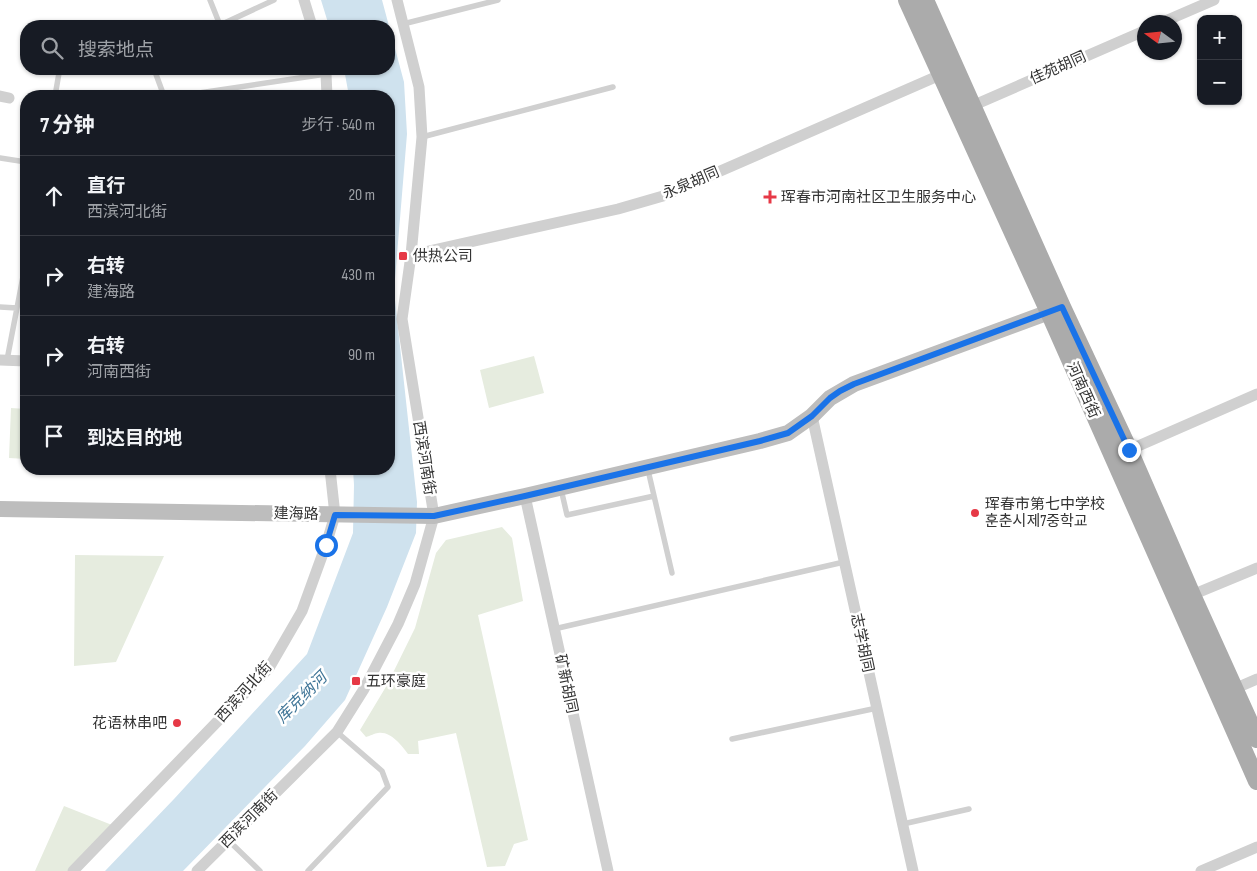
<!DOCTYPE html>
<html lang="zh">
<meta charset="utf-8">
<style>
:root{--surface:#171b24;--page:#242831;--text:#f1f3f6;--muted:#9ea1a6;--line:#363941}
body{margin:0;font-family:"Sofia Sans Condensed","Noto Sans SC","Noto Sans KR",sans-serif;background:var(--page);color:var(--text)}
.controls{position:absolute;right:15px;top:15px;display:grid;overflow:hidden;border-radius:10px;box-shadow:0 1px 4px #0004}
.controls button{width:45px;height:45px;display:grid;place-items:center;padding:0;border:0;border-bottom:1px solid var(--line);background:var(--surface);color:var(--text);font:25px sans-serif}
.compass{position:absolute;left:1137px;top:15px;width:45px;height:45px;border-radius:50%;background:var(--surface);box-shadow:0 1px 4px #0004;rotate:285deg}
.stop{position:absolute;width:15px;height:15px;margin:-11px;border:4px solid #1a73e8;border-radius:50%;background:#fff}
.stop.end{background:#1a73e8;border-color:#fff;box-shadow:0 1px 5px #0008}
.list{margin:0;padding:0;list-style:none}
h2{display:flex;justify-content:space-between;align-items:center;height:65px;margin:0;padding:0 20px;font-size:21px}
h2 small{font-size:16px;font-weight:400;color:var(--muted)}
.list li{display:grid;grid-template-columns:32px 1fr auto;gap:15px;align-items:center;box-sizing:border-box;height:80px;padding:0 20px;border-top:1px solid var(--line)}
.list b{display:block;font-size:19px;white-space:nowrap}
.list p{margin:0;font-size:16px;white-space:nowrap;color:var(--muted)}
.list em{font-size:16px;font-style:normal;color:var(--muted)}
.icon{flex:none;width:28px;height:28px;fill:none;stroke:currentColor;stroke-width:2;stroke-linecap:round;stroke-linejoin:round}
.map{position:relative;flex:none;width:1257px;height:871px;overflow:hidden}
.search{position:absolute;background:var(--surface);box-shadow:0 1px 4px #0004;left:20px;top:20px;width:375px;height:55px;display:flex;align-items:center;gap:12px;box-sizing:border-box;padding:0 18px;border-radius:20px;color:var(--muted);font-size:19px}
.panel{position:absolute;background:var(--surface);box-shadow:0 1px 4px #0004;left:20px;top:90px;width:375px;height:385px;border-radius:20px}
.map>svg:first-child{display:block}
.green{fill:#e6ecdf}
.water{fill:#cfe2ee}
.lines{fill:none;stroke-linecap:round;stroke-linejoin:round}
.lane{stroke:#d0d0d0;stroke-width:5.5}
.street{stroke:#d0d0d0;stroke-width:11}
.secondary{stroke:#bdbdbd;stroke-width:16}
.primary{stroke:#ababab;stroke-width:18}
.route{stroke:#1a73e8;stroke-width:6}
.poi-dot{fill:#e63946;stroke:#fff;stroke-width:2}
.labels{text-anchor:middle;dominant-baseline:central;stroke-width:5;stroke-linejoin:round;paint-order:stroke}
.street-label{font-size:15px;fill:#333;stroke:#fff}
.poi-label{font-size:15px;fill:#333;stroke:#fff;text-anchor:start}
.water-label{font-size:16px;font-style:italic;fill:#3f7597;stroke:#fff}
</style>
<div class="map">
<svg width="1257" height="871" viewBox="0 0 1257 871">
<rect width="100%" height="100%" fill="#fff"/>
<path class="green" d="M 534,356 L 544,393 L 489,408 L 480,370 Z
M 11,408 L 26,409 L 26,459 L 9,458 Z
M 502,527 L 512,538 L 523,601 L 478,615 L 528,840 L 514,844 L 505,866 L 487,867 L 456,733 L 418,741 L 419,754 L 408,754 C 401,745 391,731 378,733 C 375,733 370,736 366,737 L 360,730 L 387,685 L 415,628 L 436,553 L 446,540 Z
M 75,555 L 164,556 L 116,662 L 74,666 Z
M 64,806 L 112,825 L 68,871 L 35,871 Z"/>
<path class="water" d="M 321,0 L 382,0 L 404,82 L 407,134 L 394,291 L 417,502 L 416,533 L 387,607 L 345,700 L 305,746 L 183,871 L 105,871 L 174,799 L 307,654 L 353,533 L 354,485 L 353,469 L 389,469 L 389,96 L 349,96 L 344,69 L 389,69 L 389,26 L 329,26 Z"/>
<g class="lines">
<path class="lane" d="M 210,0 L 220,25
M 403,24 L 498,0
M 218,26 L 274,0
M 154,69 L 164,96
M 55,96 L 59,73
M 179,96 L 326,74
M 422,137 L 613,87
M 0,158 L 26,162
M 0,307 L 17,308
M 7,360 L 26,261
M 648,470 L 672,573
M 561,489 L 567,515 L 654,496
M 554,629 L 844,562
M 732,739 L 877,708
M 903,824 L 969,809
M 228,840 L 260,871
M 308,871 L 388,787 L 382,771 L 337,732"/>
<path class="street" d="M 304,0 L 312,26
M 1163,22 L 1214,0
M 324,69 L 326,74 L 327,96
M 0,96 L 9,98
M 972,106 L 1144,31
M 411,255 L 618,209 L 663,196 L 947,72
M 0,360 L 26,361
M 812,416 L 913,871
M 1129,450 L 1257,394
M 525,496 L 608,871
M 1192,595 L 1257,568
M 1234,689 L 1257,679
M 73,871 L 269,668 L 302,611 L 326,545 L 335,515 L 330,469
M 197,871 L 337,732 L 364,689 L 398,624 L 415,584 L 434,516 L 402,319 L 411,255 L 422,137 L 419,87 L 397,0
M 1201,871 L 1257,847"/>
<path class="secondary" d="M 0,509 L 434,516 L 525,496 L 760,441 L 788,433 L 812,416 L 830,398 L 854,384 L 1060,308"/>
<path class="primary" d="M 907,0 L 1049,312 L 1257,781
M 925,0 L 1062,307 L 1129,450 L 1192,595 L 1257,739"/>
</g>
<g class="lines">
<path class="route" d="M 326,545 L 335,515 L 434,516 L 525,496 L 760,441 L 788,433 L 812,416 L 830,398 L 840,391 L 854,384 L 1062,307 L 1129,450"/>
</g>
<g class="poi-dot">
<path d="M767.5 189.5h5v5h5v5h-5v5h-5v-5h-5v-5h5z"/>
<rect x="398" y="251" width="10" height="10" rx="2.5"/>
<circle cx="975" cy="513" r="5"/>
<rect x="351" y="676" width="10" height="10" rx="2.5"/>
<circle cx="177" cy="723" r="5"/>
</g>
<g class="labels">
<g class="street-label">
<text transform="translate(1058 68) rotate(-24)">佳苑胡同</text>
<text transform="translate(691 183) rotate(-23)">永泉胡同</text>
<text transform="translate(1083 390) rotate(66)">河南西街</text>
<text transform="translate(424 458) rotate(81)">西滨河南街</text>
<text transform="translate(296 514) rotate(1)">建海路</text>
<text transform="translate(862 643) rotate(78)">志学胡同</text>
<text transform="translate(566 684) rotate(78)">矿新胡同</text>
<text transform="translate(244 692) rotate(-48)">西滨河北街</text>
<text transform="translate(249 819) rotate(-45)">西滨河南街</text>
</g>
<g class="poi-label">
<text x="781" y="197">珲春市河南社区卫生服务中心</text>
<text x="413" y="256">供热公司</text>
<text x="985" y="504">珲春市第七中学校<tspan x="985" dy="17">훈춘시제7중학교</tspan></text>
<text x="366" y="681">五环豪庭</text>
<text x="167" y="723" text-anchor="end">花语林串吧</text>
</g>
<g class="water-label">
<text transform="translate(302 698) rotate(-45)">库克纳河</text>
</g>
</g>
</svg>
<div class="controls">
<button>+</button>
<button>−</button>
</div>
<svg class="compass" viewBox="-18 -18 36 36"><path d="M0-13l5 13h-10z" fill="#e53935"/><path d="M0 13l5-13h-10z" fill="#9ea1a6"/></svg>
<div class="stop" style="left:326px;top:545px"></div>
<div class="stop end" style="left:1129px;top:450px"></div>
<div class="search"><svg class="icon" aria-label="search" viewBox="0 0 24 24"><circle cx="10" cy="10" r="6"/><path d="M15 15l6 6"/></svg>搜索地点</div>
<section class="panel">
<h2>7 分钟<small>步行 · 540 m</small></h2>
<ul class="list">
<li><svg class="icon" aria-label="ahead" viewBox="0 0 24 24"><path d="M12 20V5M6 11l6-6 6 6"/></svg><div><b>直行</b><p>西滨河北街</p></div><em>20 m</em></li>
<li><svg class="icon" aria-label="right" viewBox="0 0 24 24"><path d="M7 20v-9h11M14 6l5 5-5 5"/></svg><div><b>右转</b><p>建海路</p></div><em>430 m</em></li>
<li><svg class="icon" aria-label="right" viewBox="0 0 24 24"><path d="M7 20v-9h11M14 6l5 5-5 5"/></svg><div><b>右转</b><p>河南西街</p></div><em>90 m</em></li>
<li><svg class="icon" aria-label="arrive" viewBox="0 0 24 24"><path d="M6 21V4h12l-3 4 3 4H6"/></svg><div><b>到达目的地</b></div></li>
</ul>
</section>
</div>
